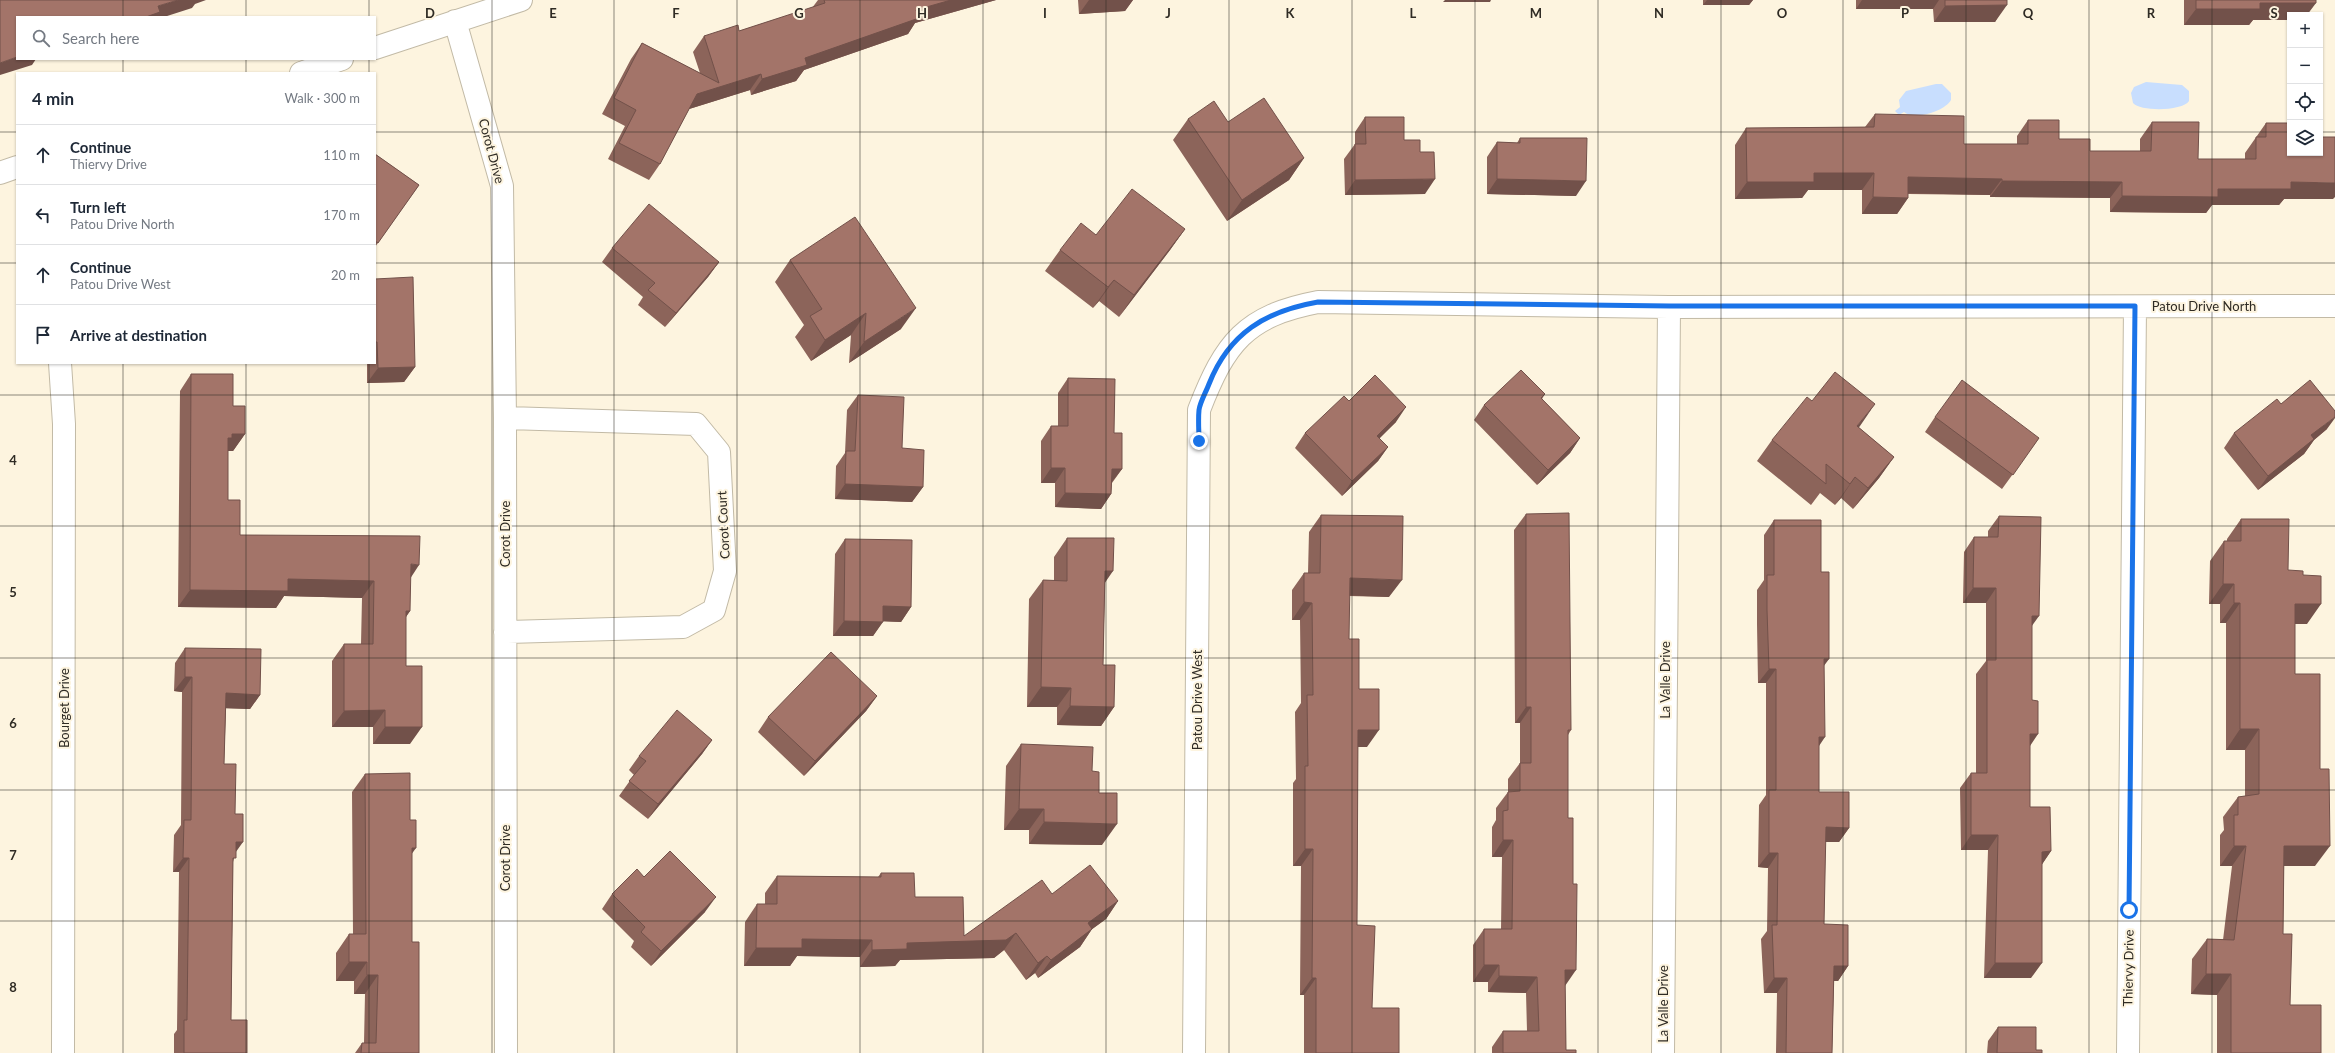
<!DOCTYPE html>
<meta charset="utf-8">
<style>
:root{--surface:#fff;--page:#f6f6f7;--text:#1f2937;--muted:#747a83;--line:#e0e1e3}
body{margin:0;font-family:Lato,sans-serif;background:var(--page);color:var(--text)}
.controls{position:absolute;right:12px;top:12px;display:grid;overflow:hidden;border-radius:0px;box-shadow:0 1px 3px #0004}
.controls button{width:36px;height:36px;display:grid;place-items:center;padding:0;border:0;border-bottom:1px solid var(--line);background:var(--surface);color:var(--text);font:20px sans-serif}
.stop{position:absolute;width:12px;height:12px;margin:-9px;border:3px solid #1a73e8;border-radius:50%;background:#fff}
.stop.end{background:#1a73e8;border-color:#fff;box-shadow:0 1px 4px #0008}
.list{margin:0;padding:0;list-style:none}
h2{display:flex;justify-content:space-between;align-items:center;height:52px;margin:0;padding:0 16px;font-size:17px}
h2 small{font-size:13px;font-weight:400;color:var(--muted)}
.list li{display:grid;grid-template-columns:26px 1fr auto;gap:12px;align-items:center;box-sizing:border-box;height:60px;padding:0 16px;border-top:1px solid var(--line)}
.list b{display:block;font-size:15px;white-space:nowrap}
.list p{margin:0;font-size:13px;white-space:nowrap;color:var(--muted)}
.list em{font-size:13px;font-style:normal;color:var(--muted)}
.icon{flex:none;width:22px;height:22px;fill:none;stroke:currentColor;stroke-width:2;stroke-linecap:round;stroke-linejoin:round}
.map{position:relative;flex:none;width:2335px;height:1053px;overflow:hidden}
.search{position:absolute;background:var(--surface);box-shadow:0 1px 3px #0004;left:16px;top:16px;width:360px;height:44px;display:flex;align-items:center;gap:10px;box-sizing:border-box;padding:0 14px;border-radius:0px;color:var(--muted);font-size:15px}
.panel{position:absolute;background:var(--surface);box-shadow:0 1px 3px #0004;left:16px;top:72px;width:360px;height:292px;border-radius:0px}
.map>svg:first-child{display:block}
.water{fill:#c8defe}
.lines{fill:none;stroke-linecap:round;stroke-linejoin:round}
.street-casing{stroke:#c2baa6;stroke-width:24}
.street{stroke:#fff;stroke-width:22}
.wall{fill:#8c645a}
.shaded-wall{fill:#72514a}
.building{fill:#a37469;stroke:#72514a}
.route{stroke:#1a73e8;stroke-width:5}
.grid{fill:none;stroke:#2f2b24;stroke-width:1;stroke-opacity:0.55}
.labels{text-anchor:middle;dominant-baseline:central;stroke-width:4;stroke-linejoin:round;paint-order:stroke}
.street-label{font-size:13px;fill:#2f2b24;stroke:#fdf4df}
.grid-label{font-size:13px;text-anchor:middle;font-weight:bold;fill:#2f2b24;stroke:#fdf4df;stroke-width:4;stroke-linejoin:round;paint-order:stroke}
</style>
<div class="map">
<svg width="2335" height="1053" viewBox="0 0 2335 1053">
<rect width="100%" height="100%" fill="#fdf4df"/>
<path class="water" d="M 2146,82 L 2182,85 L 2189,91 L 2189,101 C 2183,111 2141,112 2133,103 L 2131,93 L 2134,87 Z
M 1936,84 L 1942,84 L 1951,93 L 1951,100 C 1945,111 1914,121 1904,112 L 1899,115 L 1895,111 L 1900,107 L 1899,100 L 1906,91 Z"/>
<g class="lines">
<defs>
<path id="street" d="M 455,21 L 502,186 L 505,418 L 506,1053
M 375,48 L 521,0
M 301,73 L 342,59
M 0,173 L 17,167
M 60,363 L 64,424 L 63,1053
M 505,632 L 683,627 L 714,610 L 725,571 L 719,452 L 696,424 L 505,418
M 1194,1053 L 1199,410 C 1225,343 1245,316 1318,302 L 1669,307 L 2335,306
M 1663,1053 L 1669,307
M 2128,1053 L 2135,307"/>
</defs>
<use href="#street" class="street-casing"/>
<use href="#street" class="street"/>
</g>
<path class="wall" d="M 818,0 L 996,0 L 915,23 L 908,34 L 804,70 L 796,81 L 751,95 L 750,90 L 689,109 L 660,164 L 649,180 L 608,159 L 625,126 L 602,114 L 631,59 L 642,43 L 700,73 L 693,52 L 704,36 L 739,31 L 812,8 Z
M 1078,0 L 1133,0 L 1125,11 L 1079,14 Z
M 1703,0 L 1753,0 L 1749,5 L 1703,5 Z
M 1856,0 L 2007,0 L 1995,22 L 1934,22 L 1933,9 L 1856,9 Z
M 2184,0 L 2316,0 L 2290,20 L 2253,20 L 2249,25 L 2184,25 Z
M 1875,114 L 1964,144 L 2017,144 L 2017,136 L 2028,120 L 2059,139 L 2090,151 L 2140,151 L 2140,139 L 2152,122 L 2198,159 L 2245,159 L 2245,153 L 2266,123 L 2290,153 L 2333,199 L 2284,199 L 2279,205 L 2212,205 L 2206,213 L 2110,212 L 2110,198 L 1990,197 L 1990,195 L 1908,194 L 1908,198 L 1897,214 L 1862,214 L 1862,190 L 1808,190 L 1802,198 L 1735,199 L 1735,145 L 1746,128 L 1865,127 Z
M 1365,117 L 1404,140 L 1420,152 L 1425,194 L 1345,195 L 1344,159 L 1355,144 L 1355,132 Z
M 1188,119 L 1228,122 L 1304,158 L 1289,180 L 1227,221 L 1173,140 Z
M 1520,138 L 1576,196 L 1487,194 L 1487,157 L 1497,142 L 1517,143 Z
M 375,154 L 419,185 L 375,247 Z
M 1185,229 L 1170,250 L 1119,317 L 1099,301 L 1093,308 L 1045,271 L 1060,250 L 1096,235 Z
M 612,248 L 719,262 L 708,277 L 665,327 L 638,305 L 643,297 L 602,262 Z
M 790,260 L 901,329 L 849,363 L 851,335 L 811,361 L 795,337 L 804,325 L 775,282 Z
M 375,279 L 415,367 L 404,382 L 367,383 L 367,363 L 375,363 Z
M 191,374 L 233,406 L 245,434 L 233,451 L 228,451 L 228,500 L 240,535 L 410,577 L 410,611 L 406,617 L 406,666 L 410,744 L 373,744 L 373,727 L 332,727 L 332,661 L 344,644 L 361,644 L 362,598 L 284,596 L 276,608 L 178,607 L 180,391 Z
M 1068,378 L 1114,433 L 1122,469 L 1112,483 L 1111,494 L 1101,509 L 1055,507 L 1055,483 L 1041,483 L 1041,441 L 1051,426 L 1058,426 L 1058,393 Z
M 1545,394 L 1542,399 L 1580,438 L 1570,453 L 1537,485 L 1474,420 L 1484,405 Z
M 858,395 L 902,448 L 923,487 L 912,502 L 835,499 L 836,466 L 845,453 L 847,410 Z
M 1349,401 L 1396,422 L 1379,438 L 1388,447 L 1378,461 L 1342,496 L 1295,448 L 1305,433 Z
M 1812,401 L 1858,427 L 1894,457 L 1879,478 L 1853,509 L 1841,498 L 1835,505 L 1820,493 L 1811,505 L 1757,461 L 1772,440 Z
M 2281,404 L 2327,429 L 2314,440 L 2304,454 L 2258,490 L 2224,448 L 2234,433 Z
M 1935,417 L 2039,438 L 2002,489 L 1925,432 Z
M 1526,514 L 1571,730 L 1568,735 L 1565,986 L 1566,1050 L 1576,1053 L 1492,1053 L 1492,1047 L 1503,1031 L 1527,1031 L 1526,993 L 1488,992 L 1488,982 L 1473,982 L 1473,945 L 1484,929 L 1501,929 L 1502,857 L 1492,857 L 1492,827 L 1496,820 L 1496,808 L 1508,792 L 1508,779 L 1520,763 L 1520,723 L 1515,723 L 1514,530 Z
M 1321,515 L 1389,597 L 1349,596 L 1349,639 L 1359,689 L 1367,747 L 1358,747 L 1357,925 L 1372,1008 L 1399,1053 L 1304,1053 L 1304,995 L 1300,995 L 1301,866 L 1293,866 L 1293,783 L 1296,779 L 1295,712 L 1301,703 L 1300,620 L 1292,620 L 1292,590 L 1304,573 L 1308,573 L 1309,532 Z
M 1999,516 L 2032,625 L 2030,746 L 2030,807 L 2051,851 L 2042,864 L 2031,978 L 1984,978 L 1988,850 L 1961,850 L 1960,788 L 1971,773 L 1976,773 L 1976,674 L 1986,661 L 1986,603 L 1963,603 L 1964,552 L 1974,537 L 1988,537 L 1988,531 Z
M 2241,519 L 2288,570 L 2307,624 L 2295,624 L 2295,674 L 2315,866 L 2284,866 L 2283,934 L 2290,1005 L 2321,1053 L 2217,1053 L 2217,995 L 2191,994 L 2192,959 L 2207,939 L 2223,940 L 2232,866 L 2220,866 L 2220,835 L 2224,830 L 2223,817 L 2238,797 L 2245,796 L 2245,750 L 2226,750 L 2226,623 L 2220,623 L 2220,604 L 2209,604 L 2210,561 L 2224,541 L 2227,541 L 2227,539 Z
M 1774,520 L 1821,572 L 1824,665 L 1819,745 L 1819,792 L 1849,828 L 1839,842 L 1825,842 L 1824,924 L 1848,966 L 1838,981 L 1834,981 L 1832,1053 L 1776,1053 L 1777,993 L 1764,993 L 1761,939 L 1767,931 L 1768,868 L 1758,867 L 1759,805 L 1766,795 L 1766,683 L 1758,683 L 1757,624 L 1757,590 L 1764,580 L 1764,535 Z
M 1067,538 L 1105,583 L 1103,665 L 1114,707 L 1101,726 L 1057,725 L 1057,707 L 1027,707 L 1029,599 L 1043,580 L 1054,581 L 1054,557 Z
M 845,539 L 911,607 L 901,622 L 883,621 L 873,636 L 833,636 L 835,554 Z
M 185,648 L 260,695 L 250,709 L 226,708 L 224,764 L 235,814 L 236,852 L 233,862 L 231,1020 L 247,1053 L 174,1053 L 174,1034 L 177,1030 L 179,872 L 173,872 L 174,835 L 181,825 L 182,692 L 174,691 L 175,663 Z
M 877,696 L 866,711 L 804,776 L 758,732 L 768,717 Z
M 712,740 L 702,754 L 648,819 L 619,796 L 634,775 L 629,770 L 639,756 Z
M 1021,744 L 1092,771 L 1099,793 L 1102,845 L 1029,844 L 1029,830 L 1004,830 L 1006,766 Z
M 365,774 L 410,820 L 412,853 L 412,942 L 419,1053 L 355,1053 L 362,1043 L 364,1043 L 365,994 L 354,994 L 354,981 L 336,981 L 336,953 L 349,934 L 353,934 L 352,792 Z
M 881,873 L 915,897 L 964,936 L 1052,894 L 1118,901 L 1106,919 L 1092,929 L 1080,947 L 1038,978 L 1035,973 L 1026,980 L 1004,950 L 994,958 L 900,960 L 895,966 L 860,967 L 860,957 L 797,956 L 790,966 L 744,966 L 745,922 L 757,904 L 765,904 L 765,893 L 777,876 L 878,877 Z
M 644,877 L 705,912 L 651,966 L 631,947 L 634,941 L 602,909 L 612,894 Z
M 1998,1027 L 2036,1050 L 2042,1053 L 1987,1053 L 1988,1041 Z"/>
<path class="shaded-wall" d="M 178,0 L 206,0 L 195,4 L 192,8 L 164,17 L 146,17 L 158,6 Z
M 951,0 L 996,0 L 915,23 L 908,34 L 804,70 L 796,81 L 751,95 L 762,79 L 805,58 L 916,10 Z
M 1089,0 L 1133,0 L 1125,11 L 1079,14 Z
M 1445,0 L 1491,0 L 1490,2 L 1443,2 Z
M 1707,0 L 1753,0 L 1749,5 L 1703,5 Z
M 1862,0 L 1939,0 L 1933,9 L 1856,9 Z
M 2260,3 L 2316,3 L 2307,15 L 2290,15 L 2290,20 L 2253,20 L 2249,25 L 2184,25 L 2196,9 Z
M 2007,5 L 1995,22 L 1934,22 L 1945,6 Z
M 17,57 L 17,59 L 36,59 L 32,65 L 0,75 L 0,63 Z
M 761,74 L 750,90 L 686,110 L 697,94 Z
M 1304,158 L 1289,180 L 1227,221 L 1242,200 Z
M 1814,173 L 1874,173 L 1862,190 L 1808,190 L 1802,198 L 1735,199 L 1747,182 Z
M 1908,177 L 2002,179 L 1990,195 L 1897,193 Z
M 1435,179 L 1425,194 L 1345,195 L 1355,180 Z
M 1497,179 L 1586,181 L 1576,196 L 1487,194 Z
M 2002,181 L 2122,182 L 2110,198 L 1990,197 Z
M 2291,182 L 2335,183 L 2335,197 L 2333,199 L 2284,199 L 2279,205 L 2212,205 L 2206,213 L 2110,212 L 2122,196 L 2218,189 Z
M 1873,197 L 1908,198 L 1897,214 L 1862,214 Z
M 1185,229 L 1170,250 L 1119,317 L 1134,295 Z
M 719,262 L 708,277 L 665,327 L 676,313 Z
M 1114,280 L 1099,301 L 1093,308 L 1108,287 Z
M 916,308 L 901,329 L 849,363 L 864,342 Z
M 866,313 L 851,335 L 811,361 L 825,340 Z
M 415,367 L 404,382 L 367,383 L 378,368 Z
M 1875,404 L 1860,426 L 1842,448 L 1857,426 Z
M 1406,407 L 1396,422 L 1367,451 L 1377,436 Z
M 2335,417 L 2335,418 L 2327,429 L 2314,440 L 2304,454 L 2258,490 L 2268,476 L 2311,435 Z
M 232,434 L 245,434 L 233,451 L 224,451 L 228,438 Z
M 1580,438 L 1570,453 L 1537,485 L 1548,470 Z
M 1388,447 L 1378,461 L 1342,496 L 1352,481 Z
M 1894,457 L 1879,478 L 1853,509 L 1868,488 Z
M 1051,468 L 1065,468 L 1055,483 L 1041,483 Z
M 1112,469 L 1122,469 L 1111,483 Z
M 1855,477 L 1841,498 L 1835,505 Z
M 845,484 L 923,487 L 912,502 L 835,499 Z
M 1065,493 L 1111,494 L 1101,509 L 1055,507 Z
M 411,564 L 419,565 L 408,582 Z
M 1105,571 L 1113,571 L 1100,590 Z
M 1350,578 L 1402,580 L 1389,597 L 1338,595 Z
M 288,579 L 374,581 L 362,598 L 284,596 L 276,608 L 178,607 L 190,590 Z
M 2223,584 L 2234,584 L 2220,604 L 2209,604 Z
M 1973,588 L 1996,588 L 1986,603 L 1963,603 Z
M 1304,602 L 1312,603 L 1300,620 L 1292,620 Z
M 2234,603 L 2240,603 L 2226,623 L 2220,623 Z
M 2295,604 L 2321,604 L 2307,624 L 2281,624 Z
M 883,606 L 911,607 L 901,622 L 873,621 Z
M 406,611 L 410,611 L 398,628 Z
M 2032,616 L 2039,616 L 2029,630 Z
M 844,621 L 883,622 L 873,636 L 833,636 Z
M 1824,659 L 1829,659 L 1818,674 Z
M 1769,669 L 1776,669 L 1766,683 L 1758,683 Z
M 185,677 L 192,677 L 182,692 L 174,691 Z
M 1041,687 L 1071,688 L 1057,707 L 1027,707 Z
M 226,693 L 260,695 L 250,709 L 216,708 Z
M 877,696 L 866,711 L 804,776 L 815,761 Z
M 1070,706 L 1114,707 L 1101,726 L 1057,725 Z
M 1526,707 L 1531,707 L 1520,723 L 1515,723 Z
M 385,710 L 373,727 L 332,727 L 344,711 Z
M 385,727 L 422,727 L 410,744 L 373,744 Z
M 2240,729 L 2259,729 L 2245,750 L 2226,750 Z
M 1358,730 L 1379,730 L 1367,747 L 1346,747 Z
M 2030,734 L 2038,734 L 2028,749 Z
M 1819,737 L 1825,737 L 1815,752 Z
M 712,740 L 702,754 L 648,819 L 658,804 Z
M 1019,809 L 1044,809 L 1029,830 L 1004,830 Z
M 1044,822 L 1117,824 L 1102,845 L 1029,844 Z
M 1826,827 L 1849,828 L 1839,842 L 1815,842 Z
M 1971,835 L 1998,835 L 1988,850 L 1961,850 Z
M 1503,840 L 1513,840 L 1502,857 L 1492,857 Z
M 236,842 L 243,842 L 233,856 Z
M 2234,846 L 2246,846 L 2232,866 L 2220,866 Z
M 2284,846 L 2330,846 L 2315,866 L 2270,866 Z
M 412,848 L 416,848 L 403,866 Z
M 1305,849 L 1313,849 L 1301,866 L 1293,866 Z
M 2051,851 L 2041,866 L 2042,852 Z
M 1769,853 L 1778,853 L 1768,868 L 1758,867 Z
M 183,858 L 189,858 L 179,872 L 173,872 Z
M 716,897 L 705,912 L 651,966 L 661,951 Z
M 1118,901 L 1106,919 L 1076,941 L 1088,923 Z
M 1092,929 L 1080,947 L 1038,978 L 1051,960 Z
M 1016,933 L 1004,950 L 994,958 L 900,960 L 895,966 L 860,967 L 872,950 L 907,943 Z
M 802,939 L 872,940 L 860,957 L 797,956 L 790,966 L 744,966 L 756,948 Z
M 1047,956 L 1035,973 L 1026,980 L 1038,963 Z
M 349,962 L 367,962 L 354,981 L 336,981 Z
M 1995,963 L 2042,963 L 2031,978 L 1984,978 Z
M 1484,965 L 1499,965 L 1488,982 L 1473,982 Z
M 1834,966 L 1848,966 L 1838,981 L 1824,981 Z
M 1565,970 L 1576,970 L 1565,986 Z
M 2206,974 L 2231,974 L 2217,995 L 2191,994 Z
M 367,975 L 378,975 L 365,994 L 354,994 Z
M 1499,976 L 1537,977 L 1526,993 L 1488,992 Z
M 1312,978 L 1316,978 L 1304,995 L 1300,995 Z
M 1774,978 L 1787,978 L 1777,993 L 1764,993 Z"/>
<path class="building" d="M 0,0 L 178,0 L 158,6 L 160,12 L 146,17 L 17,17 L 17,57 L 0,63 Z
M 824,0 L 951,0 L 916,10 L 919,18 L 805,58 L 807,65 L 762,79 L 761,74 L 697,94 L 660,164 L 619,143 L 636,110 L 614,98 L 642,43 L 719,83 L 704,36 L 738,25 L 739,31 L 825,3 Z
M 1945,0 L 2007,0 L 2007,5 L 1945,6 Z
M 2196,0 L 2316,0 L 2316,3 L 2260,3 L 2260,9 L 2196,9 Z
M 1264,98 L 1304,158 L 1242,200 L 1188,119 L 1214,101 L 1228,122 Z
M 1875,114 L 1964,116 L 1964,144 L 2028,144 L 2028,120 L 2059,120 L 2059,139 L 2090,139 L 2090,151 L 2151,151 L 2152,122 L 2199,122 L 2198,159 L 2256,159 L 2256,137 L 2266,137 L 2266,123 L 2290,123 L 2290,153 L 2320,153 L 2320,137 L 2335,137 L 2335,183 L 2291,182 L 2291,189 L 2218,189 L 2218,197 L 2122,196 L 2122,182 L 2002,181 L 2002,179 L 1908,177 L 1908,198 L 1873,197 L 1874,173 L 1814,173 L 1814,182 L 1747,182 L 1746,128 L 1874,127 Z
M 1365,117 L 1404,117 L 1404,140 L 1420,140 L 1420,152 L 1434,152 L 1435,179 L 1355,180 L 1355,144 L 1366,144 Z
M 1520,138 L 1587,138 L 1586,181 L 1497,179 L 1497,142 L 1520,143 Z
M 375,154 L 419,185 L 378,243 L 375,241 Z
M 1132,189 L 1185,229 L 1134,295 L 1114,280 L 1108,287 L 1060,250 L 1081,223 L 1096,235 Z
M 649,204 L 719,262 L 676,313 L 648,290 L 655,283 L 612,248 Z
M 855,217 L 916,308 L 864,342 L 866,313 L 825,340 L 810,316 L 822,309 L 790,260 Z
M 413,277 L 415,367 L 378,368 L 377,342 L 375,342 L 375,279 Z
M 1521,370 L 1545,394 L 1541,398 L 1580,438 L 1548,470 L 1484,405 Z
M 1835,372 L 1875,404 L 1857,426 L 1894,457 L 1868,488 L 1855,477 L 1850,484 L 1826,464 L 1826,484 L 1772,440 L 1807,397 L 1812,401 Z
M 191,374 L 233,374 L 233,406 L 245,406 L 245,434 L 232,434 L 232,438 L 228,438 L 228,500 L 240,500 L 240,535 L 420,536 L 419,565 L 411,564 L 410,611 L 406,611 L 406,666 L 422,666 L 422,727 L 385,727 L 385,710 L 344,711 L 344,644 L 373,644 L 374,581 L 288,579 L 288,591 L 190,590 Z
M 1375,375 L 1406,407 L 1377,436 L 1388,447 L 1352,481 L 1305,433 L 1344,396 L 1349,401 Z
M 1068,378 L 1115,379 L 1114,433 L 1122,433 L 1122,469 L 1112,469 L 1111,494 L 1065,493 L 1065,468 L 1051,468 L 1051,426 L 1068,426 Z
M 1962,380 L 2039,438 L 2013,475 L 1935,417 Z
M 2310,380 L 2335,411 L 2335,417 L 2311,435 L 2314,439 L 2268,476 L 2234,433 L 2277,399 L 2281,404 Z
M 858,395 L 904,397 L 902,448 L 924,450 L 923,487 L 845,484 L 846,451 L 855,451 Z
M 1569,513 L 1571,730 L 1568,730 L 1568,818 L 1573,818 L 1573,884 L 1577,884 L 1576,970 L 1565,970 L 1566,1050 L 1576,1050 L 1576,1053 L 1503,1053 L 1503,1031 L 1539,1031 L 1537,977 L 1499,976 L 1499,965 L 1484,965 L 1484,929 L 1512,929 L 1513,840 L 1503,840 L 1503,811 L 1508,810 L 1508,792 L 1520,791 L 1520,763 L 1531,763 L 1531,707 L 1526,707 L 1526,514 Z
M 1321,515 L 1403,516 L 1402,580 L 1350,578 L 1349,639 L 1359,639 L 1359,689 L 1379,689 L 1379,730 L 1358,730 L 1357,925 L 1375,926 L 1372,1008 L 1399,1008 L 1399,1053 L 1316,1053 L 1316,978 L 1312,978 L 1313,849 L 1305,849 L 1305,766 L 1308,766 L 1307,695 L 1313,695 L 1312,603 L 1304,602 L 1304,573 L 1320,573 Z
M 1999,516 L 2041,517 L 2039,616 L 2032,616 L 2032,700 L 2038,701 L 2038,734 L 2030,734 L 2030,807 L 2050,807 L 2051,851 L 2042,852 L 2042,963 L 1995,963 L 1998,835 L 1971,835 L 1971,773 L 1987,773 L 1987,660 L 1996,660 L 1996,588 L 1973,588 L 1974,537 L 1998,537 Z
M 2241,519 L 2289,519 L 2288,570 L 2303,571 L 2303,575 L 2321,576 L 2321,604 L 2295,604 L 2295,674 L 2320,674 L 2320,769 L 2329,769 L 2330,846 L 2284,846 L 2283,934 L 2292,934 L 2290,1005 L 2321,1005 L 2321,1053 L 2231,1053 L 2231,974 L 2206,974 L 2207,939 L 2234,940 L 2246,846 L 2234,846 L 2234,815 L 2238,815 L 2238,797 L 2259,794 L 2259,729 L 2240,729 L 2240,603 L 2234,603 L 2234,584 L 2223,584 L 2224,541 L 2241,541 Z
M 1774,520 L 1821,520 L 1821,572 L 1829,572 L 1829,659 L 1824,659 L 1825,737 L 1819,737 L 1819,792 L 1849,792 L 1849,828 L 1826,827 L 1824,924 L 1848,925 L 1848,966 L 1834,966 L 1832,1053 L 1786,1053 L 1787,978 L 1774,978 L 1772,925 L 1777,925 L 1778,853 L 1769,853 L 1769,790 L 1776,790 L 1776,669 L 1769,669 L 1767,610 L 1767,575 L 1774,575 Z
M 1067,538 L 1114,538 L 1113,571 L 1105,571 L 1103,665 L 1115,665 L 1114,707 L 1070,706 L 1071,688 L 1041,687 L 1043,580 L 1067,581 Z
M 845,539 L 912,540 L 911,607 L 883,606 L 883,622 L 844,621 Z
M 185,648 L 261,649 L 260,695 L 226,693 L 224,764 L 236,764 L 235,814 L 243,814 L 243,842 L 236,842 L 236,858 L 233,858 L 231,1020 L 247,1020 L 247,1053 L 184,1053 L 184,1020 L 187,1020 L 189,858 L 183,858 L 184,820 L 191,820 L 192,677 L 185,677 Z
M 831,652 L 877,696 L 815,761 L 768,717 Z
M 677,710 L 712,740 L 658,804 L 629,781 L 646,761 L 639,756 Z
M 1021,744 L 1093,747 L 1092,771 L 1099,772 L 1099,793 L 1117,793 L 1117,824 L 1044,822 L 1044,809 L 1019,809 Z
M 410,773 L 410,820 L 416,820 L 416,848 L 412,848 L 412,942 L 419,942 L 419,1053 L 361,1053 L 362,1043 L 376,1043 L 378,975 L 367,975 L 367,962 L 349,962 L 349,934 L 366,934 L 365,774 Z
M 670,851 L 716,897 L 661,951 L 641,932 L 645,927 L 612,894 L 637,869 L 644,877 Z
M 1090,865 L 1118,901 L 1088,923 L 1092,929 L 1051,960 L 1047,956 L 1038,963 L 1016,933 L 1006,940 L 907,943 L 907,949 L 872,950 L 872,940 L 802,939 L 802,948 L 756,948 L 757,904 L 777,904 L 777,876 L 881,877 L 881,873 L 914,873 L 915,897 L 963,897 L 964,936 L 1042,880 L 1052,894 Z
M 1998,1027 L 2036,1027 L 2036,1050 L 2042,1050 L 2042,1053 L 1997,1053 Z"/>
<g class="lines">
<path class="route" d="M 1199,441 C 1199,431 1198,420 1199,410 C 1200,402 1206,392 1209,384 C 1229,333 1266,311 1318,302 L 1670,306 L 2135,306 L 2129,910"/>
</g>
<path class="grid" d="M 123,0 L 123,17M 246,0 L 246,17M 369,0 L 369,17M 492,0 L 492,1053M 614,0 L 614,1053M 737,0 L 737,1053M 860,0 L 860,1053M 983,0 L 983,1053M 1106,0 L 1106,1053M 1229,0 L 1229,1053M 1352,0 L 1352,1053M 1475,0 L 1475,1053M 1598,0 L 1598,1053M 1721,0 L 1721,1053M 1843,0 L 1843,1053M 1966,0 L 1966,1053M 2089,0 L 2089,1053M 2212,0 L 2212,1053M 123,59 L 123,73M 246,59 L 246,73M 369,59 L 369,73M 0,132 L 17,132M 375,132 L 2290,132M 2320,132 L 2335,132M 0,263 L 17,263M 375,263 L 2335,263M 123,363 L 123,1053M 246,363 L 246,1053M 369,363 L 369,1053M 0,395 L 2335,395M 0,526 L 2335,526M 0,658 L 2335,658M 0,790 L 2335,790M 0,921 L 2335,921"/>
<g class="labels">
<g class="street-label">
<text transform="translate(492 151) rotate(75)">Corot Drive</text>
<text x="2204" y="306">Patou Drive North</text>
<text transform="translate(723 525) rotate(-93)">Corot Court</text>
<text transform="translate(505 534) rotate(-90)">Corot Drive</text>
<text transform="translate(1665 680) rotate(-90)">La Valle Drive</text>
<text transform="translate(1197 700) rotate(-90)">Patou Drive West</text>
<text transform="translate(64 708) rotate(-90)">Bourget Drive</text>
<text transform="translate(505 858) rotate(-90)">Corot Drive</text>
<text transform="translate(2128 968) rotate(-89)">Thiervy Drive</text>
<text transform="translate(1663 1004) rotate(-90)">La Valle Drive</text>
</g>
</g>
<g class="grid-label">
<text x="430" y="18">D</text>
<text x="553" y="18">E</text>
<text x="676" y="18">F</text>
<text x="799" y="18">G</text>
<text x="922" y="18">H</text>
<text x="1045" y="18">I</text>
<text x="1168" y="18">J</text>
<text x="1290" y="18">K</text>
<text x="1413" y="18">L</text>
<text x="1536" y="18">M</text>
<text x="1659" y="18">N</text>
<text x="1782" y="18">O</text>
<text x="1905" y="18">P</text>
<text x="2028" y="18">Q</text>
<text x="2151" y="18">R</text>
<text x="2274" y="18">S</text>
<text x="13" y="465">4</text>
<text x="13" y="597">5</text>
<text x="13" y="728">6</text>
<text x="13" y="860">7</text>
<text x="13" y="992">8</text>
</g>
</svg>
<div class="controls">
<button>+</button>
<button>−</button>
<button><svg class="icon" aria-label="locate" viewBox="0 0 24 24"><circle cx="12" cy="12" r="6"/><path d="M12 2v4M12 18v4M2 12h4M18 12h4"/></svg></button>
<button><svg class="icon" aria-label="layers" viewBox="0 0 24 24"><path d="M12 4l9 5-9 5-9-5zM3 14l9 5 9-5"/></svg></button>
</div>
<div class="stop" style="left:2129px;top:910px"></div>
<div class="stop end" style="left:1199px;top:441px"></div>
<div class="search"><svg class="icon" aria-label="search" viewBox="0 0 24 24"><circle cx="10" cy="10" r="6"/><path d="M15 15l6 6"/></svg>Search here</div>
<section class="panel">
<h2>4 min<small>Walk · 300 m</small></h2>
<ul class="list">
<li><svg class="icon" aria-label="ahead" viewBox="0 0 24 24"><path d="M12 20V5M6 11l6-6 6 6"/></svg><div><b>Continue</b><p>Thiervy Drive</p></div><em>110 m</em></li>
<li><svg class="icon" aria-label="left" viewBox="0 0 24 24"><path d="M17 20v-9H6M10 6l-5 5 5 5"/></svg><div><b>Turn left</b><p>Patou Drive North</p></div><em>170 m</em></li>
<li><svg class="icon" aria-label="ahead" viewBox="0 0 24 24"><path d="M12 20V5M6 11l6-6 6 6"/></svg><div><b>Continue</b><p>Patou Drive West</p></div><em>20 m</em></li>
<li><svg class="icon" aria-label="arrive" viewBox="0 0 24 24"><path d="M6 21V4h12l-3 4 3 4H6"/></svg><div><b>Arrive at destination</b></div></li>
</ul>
</section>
</div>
